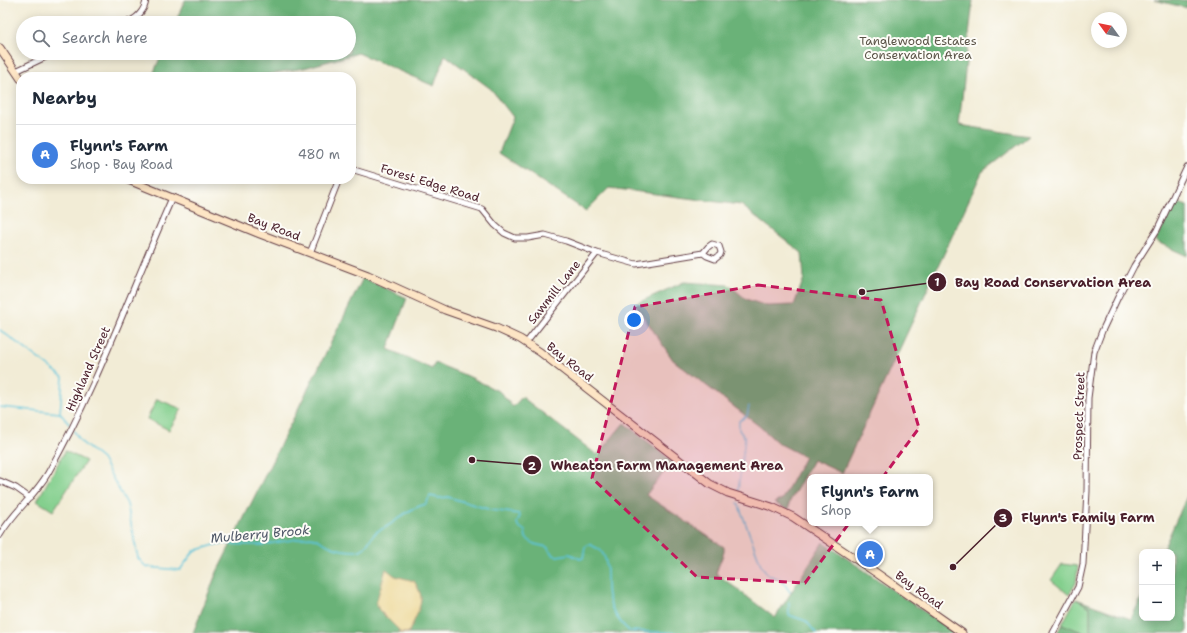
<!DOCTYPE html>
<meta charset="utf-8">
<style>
:root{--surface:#fff;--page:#f2f2f3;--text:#1f2937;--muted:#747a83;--line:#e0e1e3;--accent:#1f6fb2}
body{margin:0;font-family:"Shantell Sans",sans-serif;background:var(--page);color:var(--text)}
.controls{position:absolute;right:12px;bottom:12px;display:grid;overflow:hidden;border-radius:8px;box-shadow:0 2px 10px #0003}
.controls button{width:36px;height:36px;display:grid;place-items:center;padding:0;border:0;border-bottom:1px solid var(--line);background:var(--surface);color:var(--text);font:20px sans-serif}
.compass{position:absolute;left:1091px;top:12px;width:36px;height:36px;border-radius:50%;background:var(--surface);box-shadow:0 2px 10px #0003;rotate:303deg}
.you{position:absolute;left:634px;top:320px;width:14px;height:14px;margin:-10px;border:3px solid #fff;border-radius:50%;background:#1a73e8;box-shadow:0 0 0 6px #1a73e833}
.badge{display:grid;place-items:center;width:26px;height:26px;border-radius:50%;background:var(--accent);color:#fff;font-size:13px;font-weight:700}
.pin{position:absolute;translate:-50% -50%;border:2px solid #fff;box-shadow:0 1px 4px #0006}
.popup{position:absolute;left:807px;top:474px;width:126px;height:52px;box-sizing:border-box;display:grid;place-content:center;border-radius:8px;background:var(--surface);filter:drop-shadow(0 1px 3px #0005);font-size:13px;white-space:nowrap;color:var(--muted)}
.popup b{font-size:15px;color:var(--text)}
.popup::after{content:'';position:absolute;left:50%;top:100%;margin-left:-8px;border:8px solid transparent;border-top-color:var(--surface)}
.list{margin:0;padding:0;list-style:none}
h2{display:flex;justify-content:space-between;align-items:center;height:52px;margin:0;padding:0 16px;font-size:17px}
h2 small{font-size:13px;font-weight:400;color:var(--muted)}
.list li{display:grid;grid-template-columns:26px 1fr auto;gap:12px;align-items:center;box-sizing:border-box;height:60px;padding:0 16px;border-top:1px solid var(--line)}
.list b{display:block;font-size:15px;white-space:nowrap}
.list p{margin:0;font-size:13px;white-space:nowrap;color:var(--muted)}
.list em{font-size:13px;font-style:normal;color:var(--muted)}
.icon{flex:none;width:22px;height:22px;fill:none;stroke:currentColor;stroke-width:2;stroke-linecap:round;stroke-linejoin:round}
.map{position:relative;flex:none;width:1187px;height:633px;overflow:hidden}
.search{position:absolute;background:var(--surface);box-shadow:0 2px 10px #0003;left:16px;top:16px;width:340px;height:44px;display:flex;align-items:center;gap:10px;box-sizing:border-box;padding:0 14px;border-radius:22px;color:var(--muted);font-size:15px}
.panel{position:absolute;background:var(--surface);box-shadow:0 2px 10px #0003;left:16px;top:72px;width:340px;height:112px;border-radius:16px}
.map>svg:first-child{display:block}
.green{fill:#83cf8d;stroke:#66775c}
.forest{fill:#6ab278;stroke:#5a6852}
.sand{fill:#eeda9e;stroke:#9c7c64}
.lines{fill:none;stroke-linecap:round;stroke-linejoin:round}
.stream{stroke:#5dc4db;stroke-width:1.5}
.street-casing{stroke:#633e45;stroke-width:7}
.secondary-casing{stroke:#633e45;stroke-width:9}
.street{stroke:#fff;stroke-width:5}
.secondary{stroke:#fde5c5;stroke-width:7}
.marked{fill:#c2185b;fill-opacity:0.2;stroke:#c2185b;stroke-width:3;stroke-dasharray:8 5;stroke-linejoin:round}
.labels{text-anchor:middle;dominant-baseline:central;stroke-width:4;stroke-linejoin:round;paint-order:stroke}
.park-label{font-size:12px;fill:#5b5448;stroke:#fdfcf7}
.street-label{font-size:12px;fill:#4a1f2b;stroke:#fdfcf7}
.water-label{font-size:13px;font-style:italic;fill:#515969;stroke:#fdfcf7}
.leader{fill:none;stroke:#4a1f2b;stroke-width:1.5}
.callout-dot{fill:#4a1f2b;stroke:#fdfcf7;stroke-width:1.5}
.mark-label{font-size:12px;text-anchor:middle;font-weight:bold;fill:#fff}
.callout-label{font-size:13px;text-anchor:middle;font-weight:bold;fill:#4a1f2b;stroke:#fdfcf7;stroke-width:4;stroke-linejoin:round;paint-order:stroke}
</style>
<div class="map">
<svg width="1187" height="633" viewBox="0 0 1187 633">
<rect width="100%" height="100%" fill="#fdfcf7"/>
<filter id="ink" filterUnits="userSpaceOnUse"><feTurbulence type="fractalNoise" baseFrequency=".025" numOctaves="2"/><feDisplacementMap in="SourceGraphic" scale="8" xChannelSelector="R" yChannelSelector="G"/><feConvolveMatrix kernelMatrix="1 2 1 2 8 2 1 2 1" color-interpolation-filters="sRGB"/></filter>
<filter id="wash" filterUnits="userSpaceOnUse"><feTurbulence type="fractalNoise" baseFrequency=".012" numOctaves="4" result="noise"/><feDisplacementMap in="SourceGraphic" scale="16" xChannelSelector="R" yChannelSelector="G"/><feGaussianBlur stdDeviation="0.9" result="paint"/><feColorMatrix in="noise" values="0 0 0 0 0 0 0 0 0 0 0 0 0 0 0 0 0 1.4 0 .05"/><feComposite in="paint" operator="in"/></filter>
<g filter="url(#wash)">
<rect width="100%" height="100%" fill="#f2ecd6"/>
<path class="green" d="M 157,399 L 182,409 L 169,430 L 147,419 Z
M 65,451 L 86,461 L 53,511 L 37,501 Z
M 1062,564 L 1078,566 L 1076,583 L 1069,595 L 1051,580 Z
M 1076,599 L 1090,607 L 1090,633 L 1084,633 L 1062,624 Z"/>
<path class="forest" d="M 185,0 L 973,0 L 959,125 L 1029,136 L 982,172 L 842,473 L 813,460 L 789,503 L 789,510 L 774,503 L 782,499 L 805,457 L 778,443 L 759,426 L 673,360 L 635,304 L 684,282 L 729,285 L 746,299 L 767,306 L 794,305 L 804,278 L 802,253 L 741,205 L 609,188 L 586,211 L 499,153 L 513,117 L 491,89 L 445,55 L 434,86 L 358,53 L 304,68 L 253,77 L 152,77 L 162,53 L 349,53 L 349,23 L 175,23 Z
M 1154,0 L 1187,0 L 1187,8 Z
M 1176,202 L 1187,206 L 1187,256 L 1155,241 Z
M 363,278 L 407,298 L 388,349 L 432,369 L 435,363 L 470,377 L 500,392 L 513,407 L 522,397 L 597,455 L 624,423 L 677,465 L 668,467 L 646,495 L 724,547 L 724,552 L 716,573 L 775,618 L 823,542 L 955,633 L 193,633 L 216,574 Z
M 1187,496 L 1187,633 L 1090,633 L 1090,607 L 1076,599 L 1131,619 L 1142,596 L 1142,618 L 1172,618 L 1172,552 L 1162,552 Z
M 1062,624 L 1084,633 L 1057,633 Z"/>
<path class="sand" d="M 386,569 L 395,576 L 414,581 C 417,586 421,593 421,599 C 420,611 413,623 408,633 L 400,633 L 398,629 L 379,610 L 376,603 Z"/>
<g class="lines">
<path class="stream" d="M 0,330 L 63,377 L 60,413
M 0,407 L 60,413 L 69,424
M 74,431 L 81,442 L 102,459 L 127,504 L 138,558 L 146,567 L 180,570 L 194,551 L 218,544 L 261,545 L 310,537 C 319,538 324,544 332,547 C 339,550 349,551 356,551 C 369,550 368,537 378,531 C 380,529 384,529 386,527 C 401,518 407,509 426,504 L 430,496 L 439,498 L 448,497 L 491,510 L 519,514 L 520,516 L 517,523 L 518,526 L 525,531 L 526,538 L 534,544 L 547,547 L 553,555 L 557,556 L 570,554 L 580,559 L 583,558 L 585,547 L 589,544 C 593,546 597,548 600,550 C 611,561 605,583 608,596 C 611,610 619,622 629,631 L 682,633
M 738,491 L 745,438 L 739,430 L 739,421 L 747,416 L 749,406
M 738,503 L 761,565 L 768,575 L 781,579 L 790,592
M 789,602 L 789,615 L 806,621 L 816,633"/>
</g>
</g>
<g filter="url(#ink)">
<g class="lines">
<defs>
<path id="street" d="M 93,23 C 105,18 114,23 125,22 C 136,21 145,10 146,0
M 16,71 L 54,53
M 351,169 L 482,209 L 495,225 L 504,233 L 515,238 L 528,238 L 545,235 L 566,241 L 597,253 L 636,264 L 703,253
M 712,244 L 719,246 L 721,252 L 720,255 L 715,259 L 707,256 L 703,253 L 708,247 Z
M 310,253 L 339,179
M 526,343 L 597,253
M 0,481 L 16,488 L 30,498
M 0,535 C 13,512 35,496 48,473 C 98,385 131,290 172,198
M 1053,633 L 1078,587 L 1083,564 L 1087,491 L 1088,398 L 1094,352 L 1102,331 L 1118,297 L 1134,266 L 1157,230 L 1187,167"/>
<path id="secondary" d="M 0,48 L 21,79
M 126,179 L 260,234 L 368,275 L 445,310 L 496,328 L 520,339 L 540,352 L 710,484 L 728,493 L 772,507 L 793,517 L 875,572 L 962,633"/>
</defs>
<use href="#street" class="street-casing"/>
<use href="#secondary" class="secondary-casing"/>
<use href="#street" class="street"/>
<use href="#secondary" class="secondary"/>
</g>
</g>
<path class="marked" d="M 758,285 L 881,300 L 919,428 L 805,583 L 697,577 L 592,478 L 635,307 Z"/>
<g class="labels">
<g class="park-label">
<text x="918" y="41">Tanglewood Estates<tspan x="918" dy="14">Conservation Area</tspan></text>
</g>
<g class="street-label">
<text transform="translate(430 183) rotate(17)">Forest Edge Road</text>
<text transform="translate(274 227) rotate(21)">Bay Road</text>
<text transform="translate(554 292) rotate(-52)">Sawmill Lane</text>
<text transform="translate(570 362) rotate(38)">Bay Road</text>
<text transform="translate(88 369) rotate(-66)">Highland Street</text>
<text transform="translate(1079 416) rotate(-88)">Prospect Street</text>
<text transform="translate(919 590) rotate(36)">Bay Road</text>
</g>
<g class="water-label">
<text transform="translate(260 534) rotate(-5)">Mulberry Brook</text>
</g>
</g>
<path class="leader" d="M862 292L937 282M472 460L532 465M953 567L1003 518"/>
<g class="callout-dot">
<circle cx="862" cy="292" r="4"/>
<circle cx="472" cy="460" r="4"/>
<circle cx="953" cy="567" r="4"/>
<circle cx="937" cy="282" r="10"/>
<circle cx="532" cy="465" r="10"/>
<circle cx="1003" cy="518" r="10"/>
</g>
<g class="mark-label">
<text x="937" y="286">1</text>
<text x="532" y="470">2</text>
<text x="1003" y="522">3</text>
</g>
<g class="callout-label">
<text x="1053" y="287">Bay Road Conservation Area</text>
<text x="667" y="470">Wheaton Farm Management Area</text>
<text x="1088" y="522">Flynn's Family Farm</text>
</g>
</svg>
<div class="controls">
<button>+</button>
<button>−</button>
</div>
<svg class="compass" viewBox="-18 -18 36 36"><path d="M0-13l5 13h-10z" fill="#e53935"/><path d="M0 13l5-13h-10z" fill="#747a83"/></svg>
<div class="you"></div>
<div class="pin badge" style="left:870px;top:554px;background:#3f7fe0">A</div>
<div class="popup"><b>Flynn's Farm</b>Shop</div>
<div class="search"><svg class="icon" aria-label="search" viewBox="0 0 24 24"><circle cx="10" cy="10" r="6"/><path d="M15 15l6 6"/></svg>Search here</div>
<section class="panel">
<h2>Nearby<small></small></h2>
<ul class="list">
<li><span class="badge" style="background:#3f7fe0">A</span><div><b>Flynn's Farm</b><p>Shop · Bay Road</p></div><em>480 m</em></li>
</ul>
</section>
</div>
